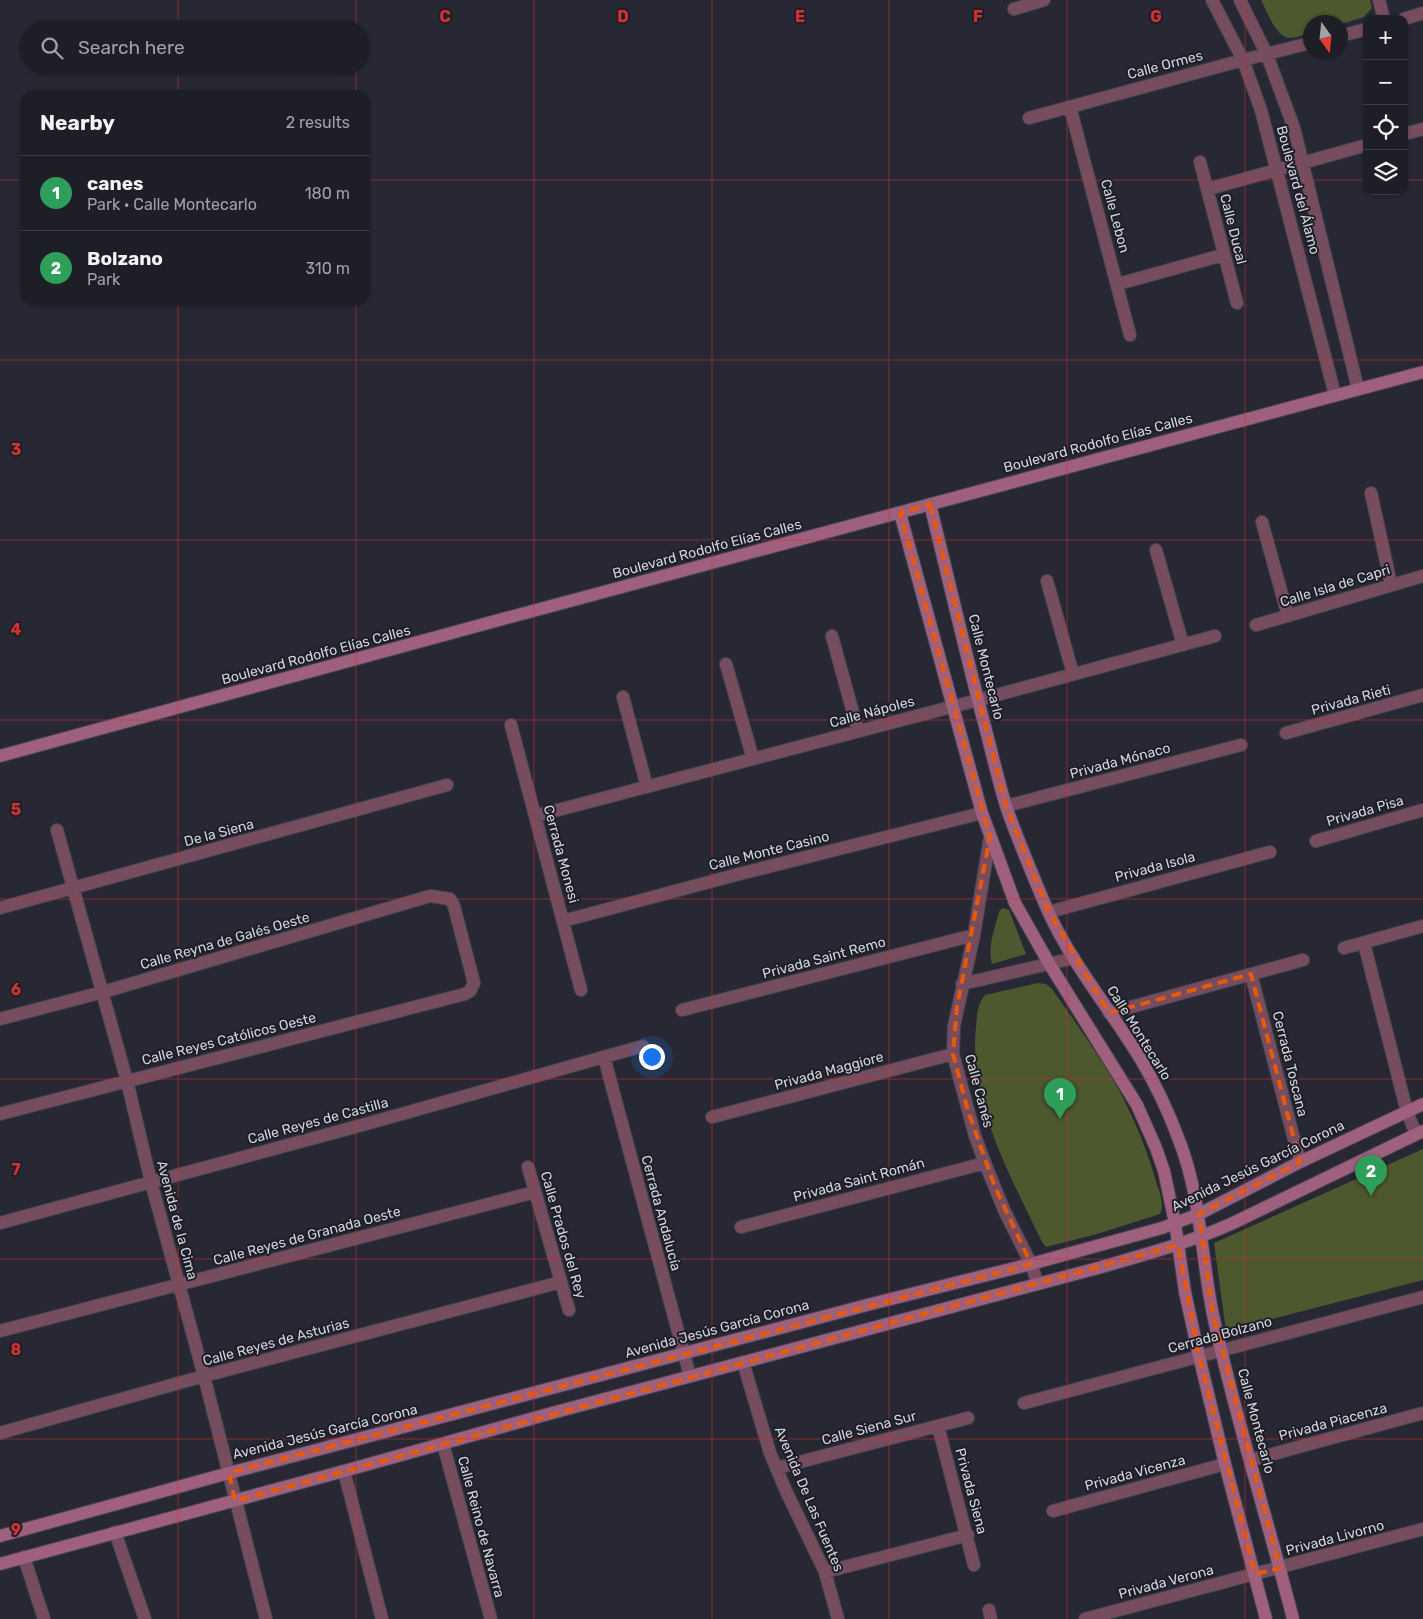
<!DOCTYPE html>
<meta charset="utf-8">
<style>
:root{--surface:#1d1e26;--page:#2a2b32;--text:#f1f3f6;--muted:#a0a2a7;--line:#3b3c43;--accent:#2563eb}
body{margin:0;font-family:Rubik,sans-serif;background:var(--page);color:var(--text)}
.controls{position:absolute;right:15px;top:15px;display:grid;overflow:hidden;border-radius:10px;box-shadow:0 1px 4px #0004}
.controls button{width:45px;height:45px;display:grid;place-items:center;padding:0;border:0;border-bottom:1px solid var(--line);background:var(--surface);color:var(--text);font:25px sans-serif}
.compass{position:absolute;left:1303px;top:15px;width:45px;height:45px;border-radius:50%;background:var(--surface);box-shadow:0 1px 4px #0004;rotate:165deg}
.you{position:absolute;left:651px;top:1056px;width:18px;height:18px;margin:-12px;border:4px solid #fff;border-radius:50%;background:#1a73e8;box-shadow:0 0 0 8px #1a73e833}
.badge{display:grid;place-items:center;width:32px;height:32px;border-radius:50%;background:var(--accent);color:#fff;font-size:16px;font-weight:700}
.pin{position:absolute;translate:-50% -41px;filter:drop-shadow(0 1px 2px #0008)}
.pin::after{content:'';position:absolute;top:26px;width:18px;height:15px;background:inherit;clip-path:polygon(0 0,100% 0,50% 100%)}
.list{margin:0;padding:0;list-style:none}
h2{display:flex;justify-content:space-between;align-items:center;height:65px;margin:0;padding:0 20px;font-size:21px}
h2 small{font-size:16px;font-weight:400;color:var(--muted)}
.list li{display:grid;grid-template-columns:32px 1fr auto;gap:15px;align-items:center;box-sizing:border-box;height:75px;padding:0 20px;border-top:1px solid var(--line)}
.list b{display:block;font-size:19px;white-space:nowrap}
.list p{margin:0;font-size:16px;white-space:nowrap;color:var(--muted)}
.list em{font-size:16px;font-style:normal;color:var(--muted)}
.icon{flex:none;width:28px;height:28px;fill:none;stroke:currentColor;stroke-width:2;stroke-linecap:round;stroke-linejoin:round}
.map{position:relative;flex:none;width:1423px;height:1619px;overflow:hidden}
.search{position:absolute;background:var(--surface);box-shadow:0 1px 4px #0004;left:20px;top:20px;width:350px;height:55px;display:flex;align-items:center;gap:12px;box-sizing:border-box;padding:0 18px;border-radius:28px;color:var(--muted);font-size:19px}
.panel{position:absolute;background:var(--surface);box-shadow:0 1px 4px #0004;left:20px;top:90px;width:350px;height:215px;border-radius:15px}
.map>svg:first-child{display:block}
.green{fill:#4d582e}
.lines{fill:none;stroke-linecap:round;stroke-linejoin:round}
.street-casing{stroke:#43444e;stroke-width:14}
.secondary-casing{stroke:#43444e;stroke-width:14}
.street{stroke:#754d5f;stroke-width:12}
.secondary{stroke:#9f607d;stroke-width:12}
.marked{fill:none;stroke:#e8590c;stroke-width:4;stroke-dasharray:10 6;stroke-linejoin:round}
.grid{fill:none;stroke:#d63131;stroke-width:1;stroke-opacity:0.55}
.labels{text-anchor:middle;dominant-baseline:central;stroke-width:4;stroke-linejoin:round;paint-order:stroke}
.street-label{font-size:14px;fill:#d4d4dc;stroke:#1e1e29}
.grid-label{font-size:16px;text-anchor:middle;font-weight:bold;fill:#d63131;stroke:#1e1e29;stroke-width:4;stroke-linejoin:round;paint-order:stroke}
</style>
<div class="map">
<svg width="1423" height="1619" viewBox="0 0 1423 1619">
<rect width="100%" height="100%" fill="#272833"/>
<path class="green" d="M 1261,0 L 1370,0 L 1372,8 L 1364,17 L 1341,24 L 1310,22 L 1310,32 C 1305,34 1297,38 1290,38 C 1276,38 1267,11 1261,0 Z
M 1002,908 L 1009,910 L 1026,954 L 992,964 C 987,947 995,928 999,912 Z
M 1038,983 L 1046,984 L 1052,989 C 1069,1013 1086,1037 1102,1062 C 1126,1098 1144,1140 1156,1181 C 1159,1192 1165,1204 1160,1214 L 1097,1234 L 1046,1247 L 1042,1242 C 1011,1177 968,1101 976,1027 C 977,1015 977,1005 985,995 Z
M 1423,1149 L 1423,1280 L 1226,1331 L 1214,1243 Z"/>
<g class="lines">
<defs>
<path id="street" d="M 1212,0 L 1243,60 L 1261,110 L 1335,395
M 1240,0 L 1267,55 L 1294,128 L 1358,389
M 1379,0 L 1384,19
M 1014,9 L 1044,0
M 1404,19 L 1423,13
M 1340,36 L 1367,29
M 1070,107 L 1130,335
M 1029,118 L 1243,60 L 1310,43
M 1404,134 L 1423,129
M 1200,162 L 1237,303
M 1208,189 L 1367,145
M 1118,284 L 1223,255
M 1371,493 L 1391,584
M 1262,522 L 1288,616
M 1156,550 L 1183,645
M 1047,581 L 1073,674
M 1256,625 L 1423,576
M 832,636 L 858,731
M 726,664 L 753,759
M 623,697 L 647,787
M 511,725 L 581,990
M 1286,733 L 1423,695
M 1006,806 L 1241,745
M 535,816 L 978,700 L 1215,636
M 57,830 L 127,1081 L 151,1182 L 204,1376 L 266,1619
M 990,837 L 974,935 L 954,1026 L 953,1054 L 975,1136 L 985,1163 L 1004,1210 L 1031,1264 L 1038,1284
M 1316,841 L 1423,810
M 0,908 L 447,785
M 1049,912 L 1270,852
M 563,921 L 743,873 L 982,813
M 1364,943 L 1407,1112 L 1416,1134
M 1344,948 L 1423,926
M 1251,974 L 1300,1162
M 962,984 L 1074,958
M 682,1010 L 974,935
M 1109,1013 L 1303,960
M 0,1019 L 103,992 L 430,896 L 450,899 L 454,906 L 474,983 L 470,991 L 465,994 L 0,1114
M 604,1057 L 690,1376
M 712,1117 L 953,1054
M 528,1167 L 569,1310
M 0,1223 L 366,1124 L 643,1046
M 741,1227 L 985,1163
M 0,1331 L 535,1192
M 743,1362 L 770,1453 L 786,1491 L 825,1572 L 838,1619
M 1024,1403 L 1423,1297
M 938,1426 L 974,1565
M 0,1433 L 204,1376 L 561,1282
M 443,1444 L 491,1619
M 1251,1460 L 1423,1413
M 777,1468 L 968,1418
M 344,1471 L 382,1619
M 1053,1511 L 1225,1464
M 115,1532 L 145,1619
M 24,1557 L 44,1619
M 825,1572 L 968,1535
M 989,1610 L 991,1619
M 1085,1619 L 1423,1529"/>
<path id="secondary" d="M 930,504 C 948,577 965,651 984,723 C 992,752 998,781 1007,809 C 1019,843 1033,876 1047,909 C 1071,963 1111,1010 1141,1060 C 1156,1085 1169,1113 1179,1140 C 1201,1196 1201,1256 1213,1315 C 1235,1417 1267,1517 1293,1619
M 900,513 L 982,813 L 1015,903 L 1050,965 L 1137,1105 L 1156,1148 L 1164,1171 L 1175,1223 L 1185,1292 L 1199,1356 L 1225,1464 L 1266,1619
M 0,756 L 514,616 L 1423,372
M 0,1536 L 229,1473 L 871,1304 L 1031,1264 L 1162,1228 L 1199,1214 L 1300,1162 L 1423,1104
M 0,1564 L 344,1471 L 552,1413 L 1098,1268 C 1143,1255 1188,1243 1231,1224 L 1423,1131"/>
</defs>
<use href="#street" class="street-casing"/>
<use href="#secondary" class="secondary-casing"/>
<use href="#street" class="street"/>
<use href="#secondary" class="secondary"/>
</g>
<path class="marked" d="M 930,504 L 1006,806 L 1049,912 L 1109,1013 L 1251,974 L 1300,1162 L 1199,1214 L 1213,1315 L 1280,1568 L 1255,1574 L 1199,1356 L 1178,1245 L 235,1501 L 229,1473 L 1031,1264 L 995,1187 L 968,1111 L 953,1054 L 957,1007 L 990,837 L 900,513 Z"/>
<path class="grid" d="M 178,0 L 178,29M 356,0 L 356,29M 534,0 L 534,1619M 712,0 L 712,1619M 889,0 L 889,1619M 1067,0 L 1067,1619M 1245,0 L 1245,1619M 178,66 L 178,95M 356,66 L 356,95M 0,180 L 25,180M 365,180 L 1367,180M 1404,180 L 1423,180M 178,300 L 178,1619M 356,300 L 356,1619M 0,360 L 1423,360M 0,540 L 1423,540M 0,720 L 1423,720M 0,899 L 1423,899M 0,1079 L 1423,1079M 0,1259 L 1423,1259M 0,1439 L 1423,1439"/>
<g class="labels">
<g class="street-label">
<text transform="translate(1165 65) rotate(-15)">Calle Ormes</text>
<text transform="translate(1298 190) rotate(75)">Boulevard del Álamo</text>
<text transform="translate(1115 216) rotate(75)">Calle Lebon</text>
<text transform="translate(1233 229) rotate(76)">Calle Ducal</text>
<text transform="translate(1098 443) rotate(-15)">Boulevard Rodolfo Elías Calles</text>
<text transform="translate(707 549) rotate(-15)">Boulevard Rodolfo Elías Calles</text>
<text transform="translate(1335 586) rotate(-17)">Calle Isla de Capri</text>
<text transform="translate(316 655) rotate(-15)">Boulevard Rodolfo Elías Calles</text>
<text transform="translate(986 667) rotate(76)">Calle Montecarlo</text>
<text transform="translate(1351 700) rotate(-15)">Privada Rieti</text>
<text transform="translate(872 712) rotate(-15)">Calle Nápoles</text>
<text transform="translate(1120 761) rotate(-15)">Privada Mónaco</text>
<text transform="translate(1365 811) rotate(-16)">Privada Pisa</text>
<text transform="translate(219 833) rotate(-15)">De la Siena</text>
<text transform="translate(769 851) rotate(-14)">Calle Monte Casino</text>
<text transform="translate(561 854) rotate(75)">Cerrada Monesi</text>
<text transform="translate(1155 867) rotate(-15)">Privada Isola</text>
<text transform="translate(225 941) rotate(-16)">Calle Reyna de Galés Oeste</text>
<text transform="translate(824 958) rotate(-15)">Privada Saint Remo</text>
<text transform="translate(1139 1033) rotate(58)">Calle Montecarlo</text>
<text transform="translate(229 1039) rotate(-14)">Calle Reyes Católicos Oeste</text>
<text transform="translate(1290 1064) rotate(76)">Cerrada Toscana</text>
<text transform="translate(829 1071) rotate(-15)">Privada Maggiore</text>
<text transform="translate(979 1091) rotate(75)">Calle Canés</text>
<text transform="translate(318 1121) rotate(-15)">Calle Reyes de Castilla</text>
<text transform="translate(1258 1166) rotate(-26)">Avenida Jesús García Corona</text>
<text transform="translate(859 1180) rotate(-15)">Privada Saint Román</text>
<text transform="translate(661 1213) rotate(75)">Cerrada Andalucía</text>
<text transform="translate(177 1220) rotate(75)">Avenida de la Cima</text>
<text transform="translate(563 1235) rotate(74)">Calle Prados del Rey</text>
<text transform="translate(307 1236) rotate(-15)">Calle Reyes de Granada Oeste</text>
<text transform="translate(717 1329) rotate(-15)">Avenida Jesús García Corona</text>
<text transform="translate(1220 1335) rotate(-15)">Cerrada Bolzano</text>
<text transform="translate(276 1342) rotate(-15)">Calle Reyes de Asturias</text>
<text transform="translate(1256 1421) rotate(75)">Calle Montecarlo</text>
<text transform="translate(1333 1422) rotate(-15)">Privada Piacenza</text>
<text transform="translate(869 1428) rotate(-15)">Calle Siena Sur</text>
<text transform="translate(325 1432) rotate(-14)">Avenida Jesús García Corona</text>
<text transform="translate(1135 1473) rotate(-15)">Privada Vicenza</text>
<text transform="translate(971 1491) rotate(75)">Privada Siena</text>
<text transform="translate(809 1499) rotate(67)">Avenida De Las Fuentes</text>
<text transform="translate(481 1527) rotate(75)">Calle Reino de Navarra</text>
<text transform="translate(1335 1538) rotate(-15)">Privada Livorno</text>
<text transform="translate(1166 1582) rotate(-15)">Privada Verona</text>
</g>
</g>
<g class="grid-label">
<text x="445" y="22">C</text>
<text x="623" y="22">D</text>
<text x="800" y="22">E</text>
<text x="978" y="22">F</text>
<text x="1156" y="22">G</text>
<text x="16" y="455">3</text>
<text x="16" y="635">4</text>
<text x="16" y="815">5</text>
<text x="16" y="995">6</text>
<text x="16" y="1175">7</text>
<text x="16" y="1355">8</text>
<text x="16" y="1535">9</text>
</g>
</svg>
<div class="controls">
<button>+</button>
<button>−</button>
<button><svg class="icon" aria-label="locate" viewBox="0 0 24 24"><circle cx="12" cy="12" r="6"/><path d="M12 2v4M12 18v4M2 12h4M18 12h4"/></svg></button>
<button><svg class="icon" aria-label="layers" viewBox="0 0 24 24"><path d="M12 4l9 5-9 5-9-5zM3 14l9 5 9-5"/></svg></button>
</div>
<svg class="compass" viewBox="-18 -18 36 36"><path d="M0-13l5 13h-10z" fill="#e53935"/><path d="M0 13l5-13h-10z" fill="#a0a2a7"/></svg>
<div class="you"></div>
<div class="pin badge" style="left:1060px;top:1119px;background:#2e9e5b">1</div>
<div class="pin badge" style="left:1371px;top:1196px;background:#2e9e5b">2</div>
<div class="search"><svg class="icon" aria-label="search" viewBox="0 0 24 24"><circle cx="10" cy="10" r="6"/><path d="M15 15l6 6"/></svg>Search here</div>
<section class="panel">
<h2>Nearby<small>2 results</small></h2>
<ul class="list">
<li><span class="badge" style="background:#2e9e5b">1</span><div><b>canes</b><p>Park · Calle Montecarlo</p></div><em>180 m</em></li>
<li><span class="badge" style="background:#2e9e5b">2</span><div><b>Bolzano</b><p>Park</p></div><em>310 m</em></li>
</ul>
</section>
</div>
